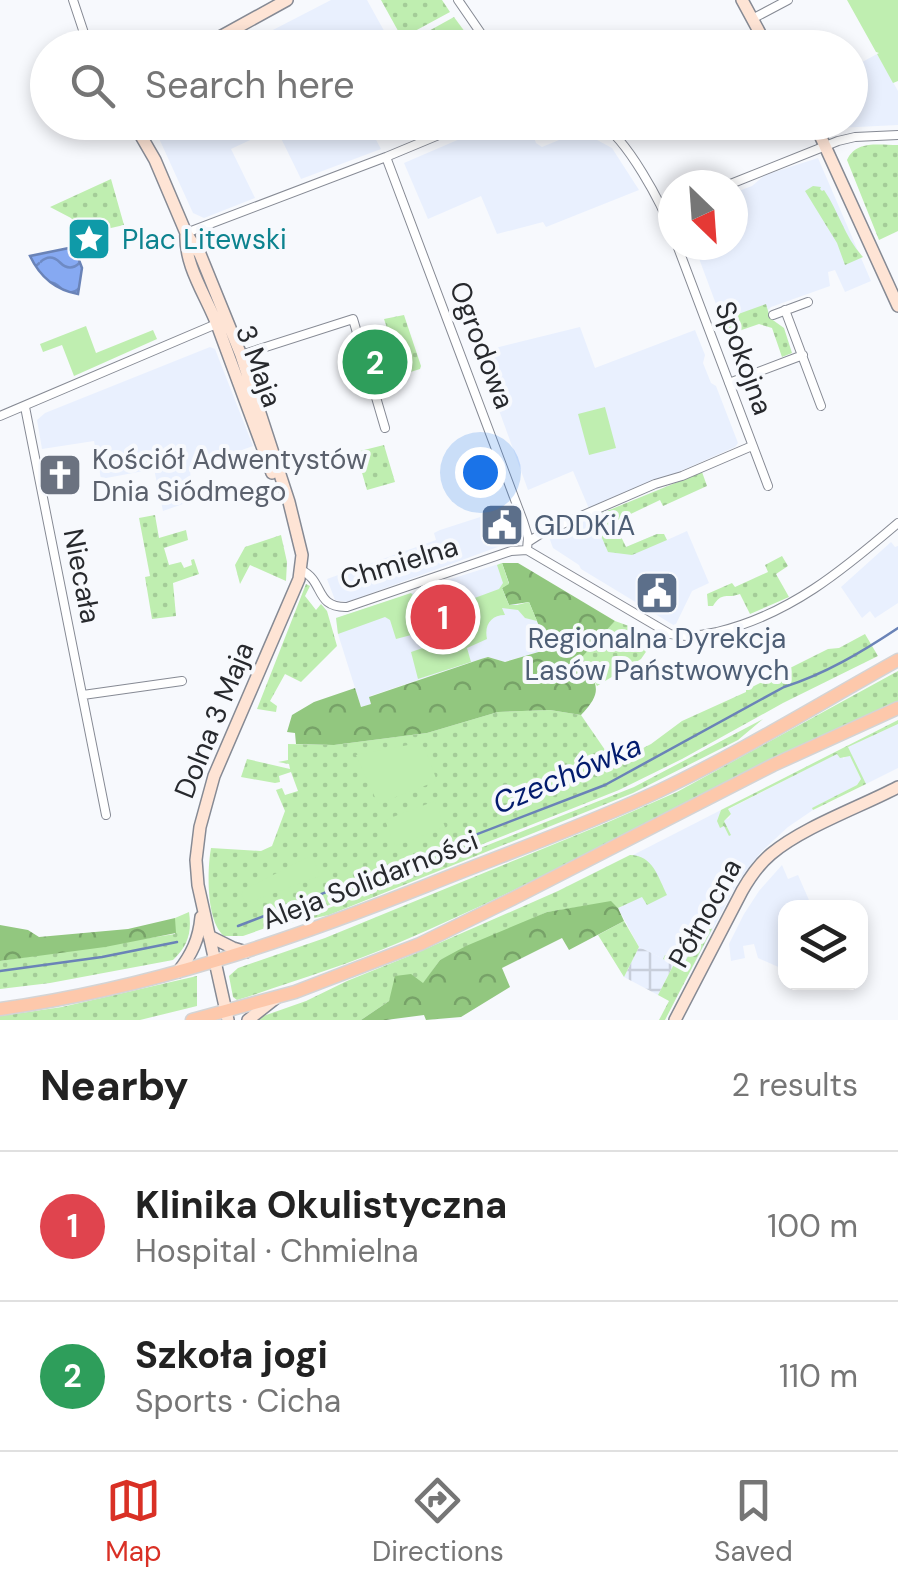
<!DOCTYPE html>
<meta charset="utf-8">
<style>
:root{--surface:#fff;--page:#f6f6f6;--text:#222;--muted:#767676;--line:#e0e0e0;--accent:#d93025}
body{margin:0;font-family:"DM Sans",sans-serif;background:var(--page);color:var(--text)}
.controls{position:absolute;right:30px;bottom:30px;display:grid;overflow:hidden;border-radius:20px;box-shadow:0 5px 15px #0003}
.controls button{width:90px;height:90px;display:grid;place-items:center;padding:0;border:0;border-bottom:2px solid var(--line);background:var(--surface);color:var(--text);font:50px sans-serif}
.compass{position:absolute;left:658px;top:170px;width:90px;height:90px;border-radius:50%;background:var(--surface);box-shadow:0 5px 15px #0003;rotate:155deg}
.you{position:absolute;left:480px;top:472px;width:35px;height:35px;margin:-25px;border:8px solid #fff;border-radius:50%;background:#1a73e8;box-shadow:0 0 0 15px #1a73e833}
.badge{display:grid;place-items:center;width:65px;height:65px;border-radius:50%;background:var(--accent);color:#fff;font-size:32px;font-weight:700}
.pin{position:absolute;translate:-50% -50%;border:5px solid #fff;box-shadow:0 2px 10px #0006}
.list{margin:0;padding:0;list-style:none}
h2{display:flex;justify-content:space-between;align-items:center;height:130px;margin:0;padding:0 40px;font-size:42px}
h2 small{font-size:32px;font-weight:400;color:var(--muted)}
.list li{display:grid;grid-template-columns:65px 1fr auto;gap:30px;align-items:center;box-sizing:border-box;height:150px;padding:0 40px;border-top:2px solid var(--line)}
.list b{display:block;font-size:38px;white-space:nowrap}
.list p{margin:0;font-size:32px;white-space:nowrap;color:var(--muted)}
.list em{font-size:32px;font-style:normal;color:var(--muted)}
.icon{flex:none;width:55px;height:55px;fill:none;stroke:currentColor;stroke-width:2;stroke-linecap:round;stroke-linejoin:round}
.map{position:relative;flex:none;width:898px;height:1020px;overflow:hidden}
.search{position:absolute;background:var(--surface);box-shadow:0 5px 15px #0003;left:30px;right:30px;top:30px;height:110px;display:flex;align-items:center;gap:25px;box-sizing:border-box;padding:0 35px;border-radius:55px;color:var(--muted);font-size:38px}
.sheet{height:430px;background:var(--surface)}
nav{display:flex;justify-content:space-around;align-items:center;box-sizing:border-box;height:140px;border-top:2px solid var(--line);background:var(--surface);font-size:28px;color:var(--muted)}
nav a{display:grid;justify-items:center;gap:5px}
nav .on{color:var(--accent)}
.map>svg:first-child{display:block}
.built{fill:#e9f0fe}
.industrial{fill:url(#industrial-grid)}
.grass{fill:url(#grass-dots)}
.forest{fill:url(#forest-crowns)}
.cemetery{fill:url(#cemetery-stones)}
.park{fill:#bfeeb0}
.water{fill:url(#water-waves);stroke:#6a83b7;stroke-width:2.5}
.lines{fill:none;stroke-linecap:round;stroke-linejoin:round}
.stream{stroke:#6a83b7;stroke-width:2.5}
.street-casing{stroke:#868a94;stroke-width:10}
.secondary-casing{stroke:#868a94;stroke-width:14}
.primary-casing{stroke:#d4d4d5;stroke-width:15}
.street{stroke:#fff;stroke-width:8}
.secondary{stroke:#fee4d5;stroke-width:11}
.primary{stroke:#fdc8ab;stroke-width:12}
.labels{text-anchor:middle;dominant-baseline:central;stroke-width:8;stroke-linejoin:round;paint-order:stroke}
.culture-label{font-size:28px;fill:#0d838f;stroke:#f7f9fd;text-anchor:start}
.street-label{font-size:28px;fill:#27292d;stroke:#f7f9fd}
.worship-label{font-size:28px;fill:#5b616d;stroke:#f7f9fd;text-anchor:start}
.service-label{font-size:28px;fill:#4e5e75;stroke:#f7f9fd;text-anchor:start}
.water-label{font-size:30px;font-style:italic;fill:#031c6e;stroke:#f7f9fd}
</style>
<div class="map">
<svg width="898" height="1020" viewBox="0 0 898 1020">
<defs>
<pattern id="industrial-grid" width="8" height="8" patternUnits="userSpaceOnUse" patternTransform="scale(2.5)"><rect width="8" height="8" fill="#e9f0fe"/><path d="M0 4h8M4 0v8" fill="none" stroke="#c8ceda"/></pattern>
<pattern id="grass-dots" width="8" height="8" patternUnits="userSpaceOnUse" patternTransform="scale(2.5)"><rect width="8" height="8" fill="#bfeeb0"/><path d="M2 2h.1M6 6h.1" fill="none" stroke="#a4cc98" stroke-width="1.8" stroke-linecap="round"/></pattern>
<pattern id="forest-crowns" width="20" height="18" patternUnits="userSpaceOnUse" patternTransform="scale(2.5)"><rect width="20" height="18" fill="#92c77f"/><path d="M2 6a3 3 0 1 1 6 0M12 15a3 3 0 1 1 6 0" fill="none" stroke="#77a268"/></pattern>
<pattern id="cemetery-stones" width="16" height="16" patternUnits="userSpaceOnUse" patternTransform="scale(2.5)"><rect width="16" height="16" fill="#bfeeb0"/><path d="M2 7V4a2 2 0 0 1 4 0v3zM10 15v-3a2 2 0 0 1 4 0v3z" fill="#a4cc98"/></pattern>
<pattern id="water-waves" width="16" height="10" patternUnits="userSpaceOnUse" patternTransform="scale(2.5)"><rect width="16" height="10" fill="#86a9f2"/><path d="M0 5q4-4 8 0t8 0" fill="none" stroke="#6e8ac4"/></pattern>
</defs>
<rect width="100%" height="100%" fill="#f7f9fd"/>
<path class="built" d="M 331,0 L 367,0 L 393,47 L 240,47 Z
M 877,54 L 898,91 L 898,125 L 837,128 L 829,123 L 850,122 L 851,68 Z
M 152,123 L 367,123 L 381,149 L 301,179 L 276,128 L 231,149 L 255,198 L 204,218 L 193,213 Z
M 497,123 L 528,123 L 536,143 L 542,147 L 576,133 L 584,133 L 612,148 L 639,190 L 546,227 L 543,222 L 497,234 L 481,196 L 428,219 L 404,163 Z
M 818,158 L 871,281 L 845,292 L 835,270 L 828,272 L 830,286 L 771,307 L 768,310 L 772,320 L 723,323 L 694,245 L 733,245 L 733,193 L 752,186 L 765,175 Z
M 580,327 L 595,368 L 695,330 L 705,355 L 703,363 L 711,383 L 716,386 L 738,443 L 735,447 L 590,511 L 573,471 L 528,490 L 500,413 L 475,353 Z
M 210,347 L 215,349 L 253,446 L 190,469 L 191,482 L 197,499 L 163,511 L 154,469 L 101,479 L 94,441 L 42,449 L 37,420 L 45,413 Z
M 502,510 L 514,541 L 347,602 L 335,600 L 327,579 L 436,540 L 434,533 L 440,530 Z
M 602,513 L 619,550 L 657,534 L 664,534 L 667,540 L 687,531 L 709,583 L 692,591 L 675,626 L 581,569 L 579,565 L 553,548 L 549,537 Z
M 891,542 L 895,547 L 898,546 L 898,603 L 875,618 L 870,611 L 862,618 L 841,587 Z
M 502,563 L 517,605 L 529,602 L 544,638 L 550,640 L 552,648 L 504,662 L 488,657 L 481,659 L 370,696 L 371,704 L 361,707 L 338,634 L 336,618 L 419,591 L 422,588 Z
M 898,724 L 898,768 L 866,784 L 857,770 L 861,779 L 857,785 L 813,808 L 813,810 L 788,827 L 762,851 L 739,880 L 690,972 L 639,947 L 618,908 L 642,896 L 633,855 L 721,810 L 720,813 L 724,820 L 729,818 L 731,814 L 727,810 L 838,753 L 844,759 L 847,747 Z
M 782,865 L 788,879 L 798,875 L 812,907 L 786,908 L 785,967 L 783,969 L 758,958 L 754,944 L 743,946 L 745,958 L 731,961 L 729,944 L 744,914 L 759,891 Z"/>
<path class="industrial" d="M 639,947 L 674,964 L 658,995 L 624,977 Z"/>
<path class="grass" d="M 381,0 L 442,0 L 450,12 L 402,38 Z
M 898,145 L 898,231 L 879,240 L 847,160 C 856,140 878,145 898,145 Z
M 111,179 L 124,225 L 85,234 L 71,218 L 50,207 Z
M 813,186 L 821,187 L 820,189 L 822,191 L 824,190 C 839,212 845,238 863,257 L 845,265 L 837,243 L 805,191 Z
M 766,304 L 770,318 L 784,328 L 792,353 L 782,357 L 772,328 L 759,324 L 727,335 L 719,313 L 726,311 L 730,317 Z
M 404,315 L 421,366 L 420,369 L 401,375 L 398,366 L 402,364 L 390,328 L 387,328 L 384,319 Z
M 384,445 L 395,482 L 367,490 L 356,452 Z
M 702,472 L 707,486 L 663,506 L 660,500 L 614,522 L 626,547 L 657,534 L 664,534 L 667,540 L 632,555 L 608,552 L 599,531 L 608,527 L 602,513 Z
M 155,515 L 159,538 L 186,530 L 188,540 L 164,548 L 169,565 L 181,562 L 184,568 L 192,565 L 191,560 L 194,559 L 199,574 L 173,583 L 176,616 L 152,619 L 145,577 L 150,576 L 139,518 Z
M 281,535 L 287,562 L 286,581 L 250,565 L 240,584 L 235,565 L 245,547 Z
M 782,556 L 788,566 L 776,574 L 789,597 L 750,614 L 740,594 C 727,599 722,591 713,606 L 708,606 L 707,594 L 732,583 L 735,587 L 768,572 L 765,565 Z
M 306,584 L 310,586 L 305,596 L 316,610 L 321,604 L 327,611 L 337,646 L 301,682 L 285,674 L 270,701 L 277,706 L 276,712 L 257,709 Z
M 615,621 L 662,638 L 655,650 L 650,646 L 641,659 L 597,686 L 581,657 Z
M 865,634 L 878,656 L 783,703 L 682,759 L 619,790 L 319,909 L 243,936 L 224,936 C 206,921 207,871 211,848 L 261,851 L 272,846 L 285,811 L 276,790 L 282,788 L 285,795 L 298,791 L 291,772 L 279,776 L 280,782 L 275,783 L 241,777 L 247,759 L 290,769 L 289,764 L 278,762 L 288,760 L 288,744 L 334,745 L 427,733 L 498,712 L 550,710 L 581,715 L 614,763 L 651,744 L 682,721 L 746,692 L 746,690 L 828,649 L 839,648 Z
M 898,671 L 898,702 C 728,776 568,871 398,943 C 349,964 297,980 247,997 L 237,1000 L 233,997 L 229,976 L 238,968 L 325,938 L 606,823 L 677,792 Z
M 763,719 L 738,740 L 633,793 L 329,915 L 291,923 L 634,787 Z
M 898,720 L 898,724 L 848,747 L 866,784 L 813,810 L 812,808 L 857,785 L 861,779 L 850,756 L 840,758 L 837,754 L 728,809 L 731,814 L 724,821 L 731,835 L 729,836 L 724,826 L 720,828 L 717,821 L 721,810 Z
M 630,855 C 653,855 658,877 667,895 L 647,905 L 642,897 L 618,908 L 611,902 L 547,912 L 505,931 L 440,960 L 423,984 L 393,991 L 389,1001 L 361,1020 L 252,1020 L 306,1001 L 347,981 L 414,954 L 558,891 Z
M 189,912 C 192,932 188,946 173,960 L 50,983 L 0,989 L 0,961 L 175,934 L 175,918 Z
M 701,918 L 706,918 L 712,929 L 665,1020 L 659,1020 L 669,1001 L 658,995 L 674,964 L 663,959 L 665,955 L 684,964 L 703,926 L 698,923 Z
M 624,921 L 639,947 L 624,977 L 598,935 Z
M 197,976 L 197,1006 L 140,1020 L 0,1020 L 0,1016 L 62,1007 Z"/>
<path class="forest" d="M 502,563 L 518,563 L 615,621 L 582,657 C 596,684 605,690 581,715 L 550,710 L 498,712 L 427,733 L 334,745 L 296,744 L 295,733 L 287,732 L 292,715 L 314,702 L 355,688 L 361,707 L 371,704 L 369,697 L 481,659 L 488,657 L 505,662 L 552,648 L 550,640 L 544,638 L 529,602 L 509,605 L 502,588 L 509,583 Z
M 611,901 L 618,908 L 624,921 L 569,950 L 562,938 L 502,968 L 510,987 L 461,1017 L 426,1020 L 424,1015 L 386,1020 L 361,1020 L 389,1001 L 395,976 L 411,974 L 423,983 L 440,960 L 466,946 L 547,912 Z
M 175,918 L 176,933 L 105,947 L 0,961 L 0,925 L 28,930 L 39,937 L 128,929 Z"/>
<path class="cemetery" d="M 454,17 L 476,47 L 407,47 L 407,43 Z"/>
<path class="park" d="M 847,0 L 898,0 L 898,81 L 893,83 L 877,54 L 879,53 L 876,52 Z
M 86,326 L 96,353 L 153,330 L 157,339 L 74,376 L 62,345 L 43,352 L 40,344 Z
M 605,407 L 616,448 L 589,455 L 578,414 Z
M 502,563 L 509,584 L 502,588 L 509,605 L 517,605 L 529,602 L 537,621 L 525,618 L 518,610 L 502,608 L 505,615 C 491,615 484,625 487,639 L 467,648 L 471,662 L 418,679 L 411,652 L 435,644 L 430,630 L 396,639 L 390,620 L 385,617 L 338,634 L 336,618 L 411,593 L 422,605 L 463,593 L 472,599 L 499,589 L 503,583 L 497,565 Z
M 419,743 L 425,748 L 437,781 L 378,804 L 356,755 Z
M 435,801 L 445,827 L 395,846 L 385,820 Z
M 312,855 L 320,876 L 250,902 L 244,900 L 241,894 L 244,890 Z"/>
<path class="water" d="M 74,247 L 82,268 L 78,294 C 55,290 40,277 30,256 Z"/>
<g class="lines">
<path class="stream" d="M 238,926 L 605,785 L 784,687 C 825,674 862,652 898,628
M 0,971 L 102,957 L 177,942"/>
<defs>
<path id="street" d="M 73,0 L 89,48
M 458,0 L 491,48
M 752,19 L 788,0
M 599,122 C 627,138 662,204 673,234
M 386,157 L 523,521 L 528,537 L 527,550
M 728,185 L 838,141 L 855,137 L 898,135
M 186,233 L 386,157 L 470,122
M 677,245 L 768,486
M 785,310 L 821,406
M 773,315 L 808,302
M 241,355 L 353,319 L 385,428
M 729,383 L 803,355
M 25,407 L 106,815
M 0,416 L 221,322
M 528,542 L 542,533 L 655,484 L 682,476 L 752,446
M 527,550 L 670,634 C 687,638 701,635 717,632 C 789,615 843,570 898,523
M 301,570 C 325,581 314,608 347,607 L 511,551 L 527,550
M 83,695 L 182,681"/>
<path id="secondary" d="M 742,0 L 768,48
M 200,48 L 287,0
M 133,122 L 155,160 L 186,233 L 200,254 L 241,355 L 289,502 L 302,555 L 299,579 L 214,776 L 200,827 L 196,860 L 198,885 L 228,1020
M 814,122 L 898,306
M 186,233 C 184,266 207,297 218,327 C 236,376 254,424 272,473
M 209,936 L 233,948 L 246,952
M 178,972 C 192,954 199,939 201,917
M 248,1020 L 276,998
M 675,1020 L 742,891 C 750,877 759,864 771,854 C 803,827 860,807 898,787"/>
<path id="primary" d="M 0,1009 C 151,988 287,941 428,885 C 505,854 584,826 659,791 C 741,752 819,704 898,660
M 192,1020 L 295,992 L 420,944 L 512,899 L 773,765 L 898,708"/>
</defs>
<use href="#street" class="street-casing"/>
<use href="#secondary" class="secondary-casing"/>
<use href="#primary" class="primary-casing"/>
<use href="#street" class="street"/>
<use href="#secondary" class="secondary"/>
<use href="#primary" class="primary"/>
</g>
<defs>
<symbol id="sight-square" viewBox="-11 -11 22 22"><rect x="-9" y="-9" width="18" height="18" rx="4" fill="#0f9aa8" stroke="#f7f9fd"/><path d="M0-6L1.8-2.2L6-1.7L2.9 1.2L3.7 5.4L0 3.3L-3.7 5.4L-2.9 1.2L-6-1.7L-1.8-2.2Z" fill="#fff"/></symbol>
<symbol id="church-square" viewBox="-11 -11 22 22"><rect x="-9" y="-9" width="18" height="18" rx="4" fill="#6b7280" stroke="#f7f9fd"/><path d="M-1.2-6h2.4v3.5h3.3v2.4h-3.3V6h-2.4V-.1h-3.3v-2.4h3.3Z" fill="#fff"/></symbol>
<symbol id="civic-square" viewBox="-11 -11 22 22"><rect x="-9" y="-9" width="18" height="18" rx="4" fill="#5c6f8a" stroke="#f7f9fd"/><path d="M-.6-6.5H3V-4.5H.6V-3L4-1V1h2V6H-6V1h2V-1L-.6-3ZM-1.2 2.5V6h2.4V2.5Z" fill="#fff"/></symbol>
</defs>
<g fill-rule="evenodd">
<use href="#sight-square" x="64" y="214" width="50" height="50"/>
<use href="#church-square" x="35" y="450" width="50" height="50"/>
<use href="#civic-square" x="477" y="500" width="50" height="50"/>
<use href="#civic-square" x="632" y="568" width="50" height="50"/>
</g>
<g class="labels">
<g class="culture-label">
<text x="122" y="239">Plac Litewski</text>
</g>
<g class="street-label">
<text transform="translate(482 345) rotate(69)">Ogrodowa</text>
<text transform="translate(744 358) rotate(70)">Spokojna</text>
<text transform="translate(259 366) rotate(70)">3 Maja</text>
<text transform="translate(399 563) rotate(-17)">Chmielna</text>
<text transform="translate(82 576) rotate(79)">Niecała</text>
<text transform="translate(214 720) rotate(-68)">Dolna 3 Maja</text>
<text transform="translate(370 880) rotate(-21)">Aleja Solidarności</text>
<text transform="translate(705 913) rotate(-61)">Północna</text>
</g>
<g class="worship-label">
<text x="92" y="459">Kościół Adwentystów<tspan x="92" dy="32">Dnia Siódmego</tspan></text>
</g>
<g class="service-label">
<text x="534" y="525">GDDKiA</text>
<text x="657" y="638" text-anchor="middle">Regionalna Dyrekcja<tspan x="657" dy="32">Lasów Państwowych</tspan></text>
</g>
<g class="water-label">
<text transform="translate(567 774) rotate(-23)">Czechówka</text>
</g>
</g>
</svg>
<div class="controls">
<button><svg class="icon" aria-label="layers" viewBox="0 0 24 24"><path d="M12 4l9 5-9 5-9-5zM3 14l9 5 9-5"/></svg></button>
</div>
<svg class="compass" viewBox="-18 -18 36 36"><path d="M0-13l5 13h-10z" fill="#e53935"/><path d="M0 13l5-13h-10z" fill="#767676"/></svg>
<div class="you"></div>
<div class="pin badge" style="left:443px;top:617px;background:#e0444e">1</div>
<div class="pin badge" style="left:375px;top:362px;background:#2e9e5b">2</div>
<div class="search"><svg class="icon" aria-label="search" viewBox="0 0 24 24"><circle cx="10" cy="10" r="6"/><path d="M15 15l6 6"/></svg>Search here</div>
</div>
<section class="sheet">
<h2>Nearby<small>2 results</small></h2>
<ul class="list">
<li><span class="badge" style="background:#e0444e">1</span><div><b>Klinika Okulistyczna</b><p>Hospital · Chmielna</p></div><em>100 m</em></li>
<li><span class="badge" style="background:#2e9e5b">2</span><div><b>Szkoła jogi</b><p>Sports · Cicha</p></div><em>110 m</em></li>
</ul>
</section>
<nav>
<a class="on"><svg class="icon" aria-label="map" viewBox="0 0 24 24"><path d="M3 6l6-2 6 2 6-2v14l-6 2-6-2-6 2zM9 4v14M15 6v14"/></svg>Map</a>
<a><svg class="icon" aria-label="directions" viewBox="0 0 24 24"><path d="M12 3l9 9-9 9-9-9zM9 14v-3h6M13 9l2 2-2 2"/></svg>Directions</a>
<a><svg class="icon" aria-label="saved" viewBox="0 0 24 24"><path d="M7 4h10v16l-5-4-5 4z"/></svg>Saved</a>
</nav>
